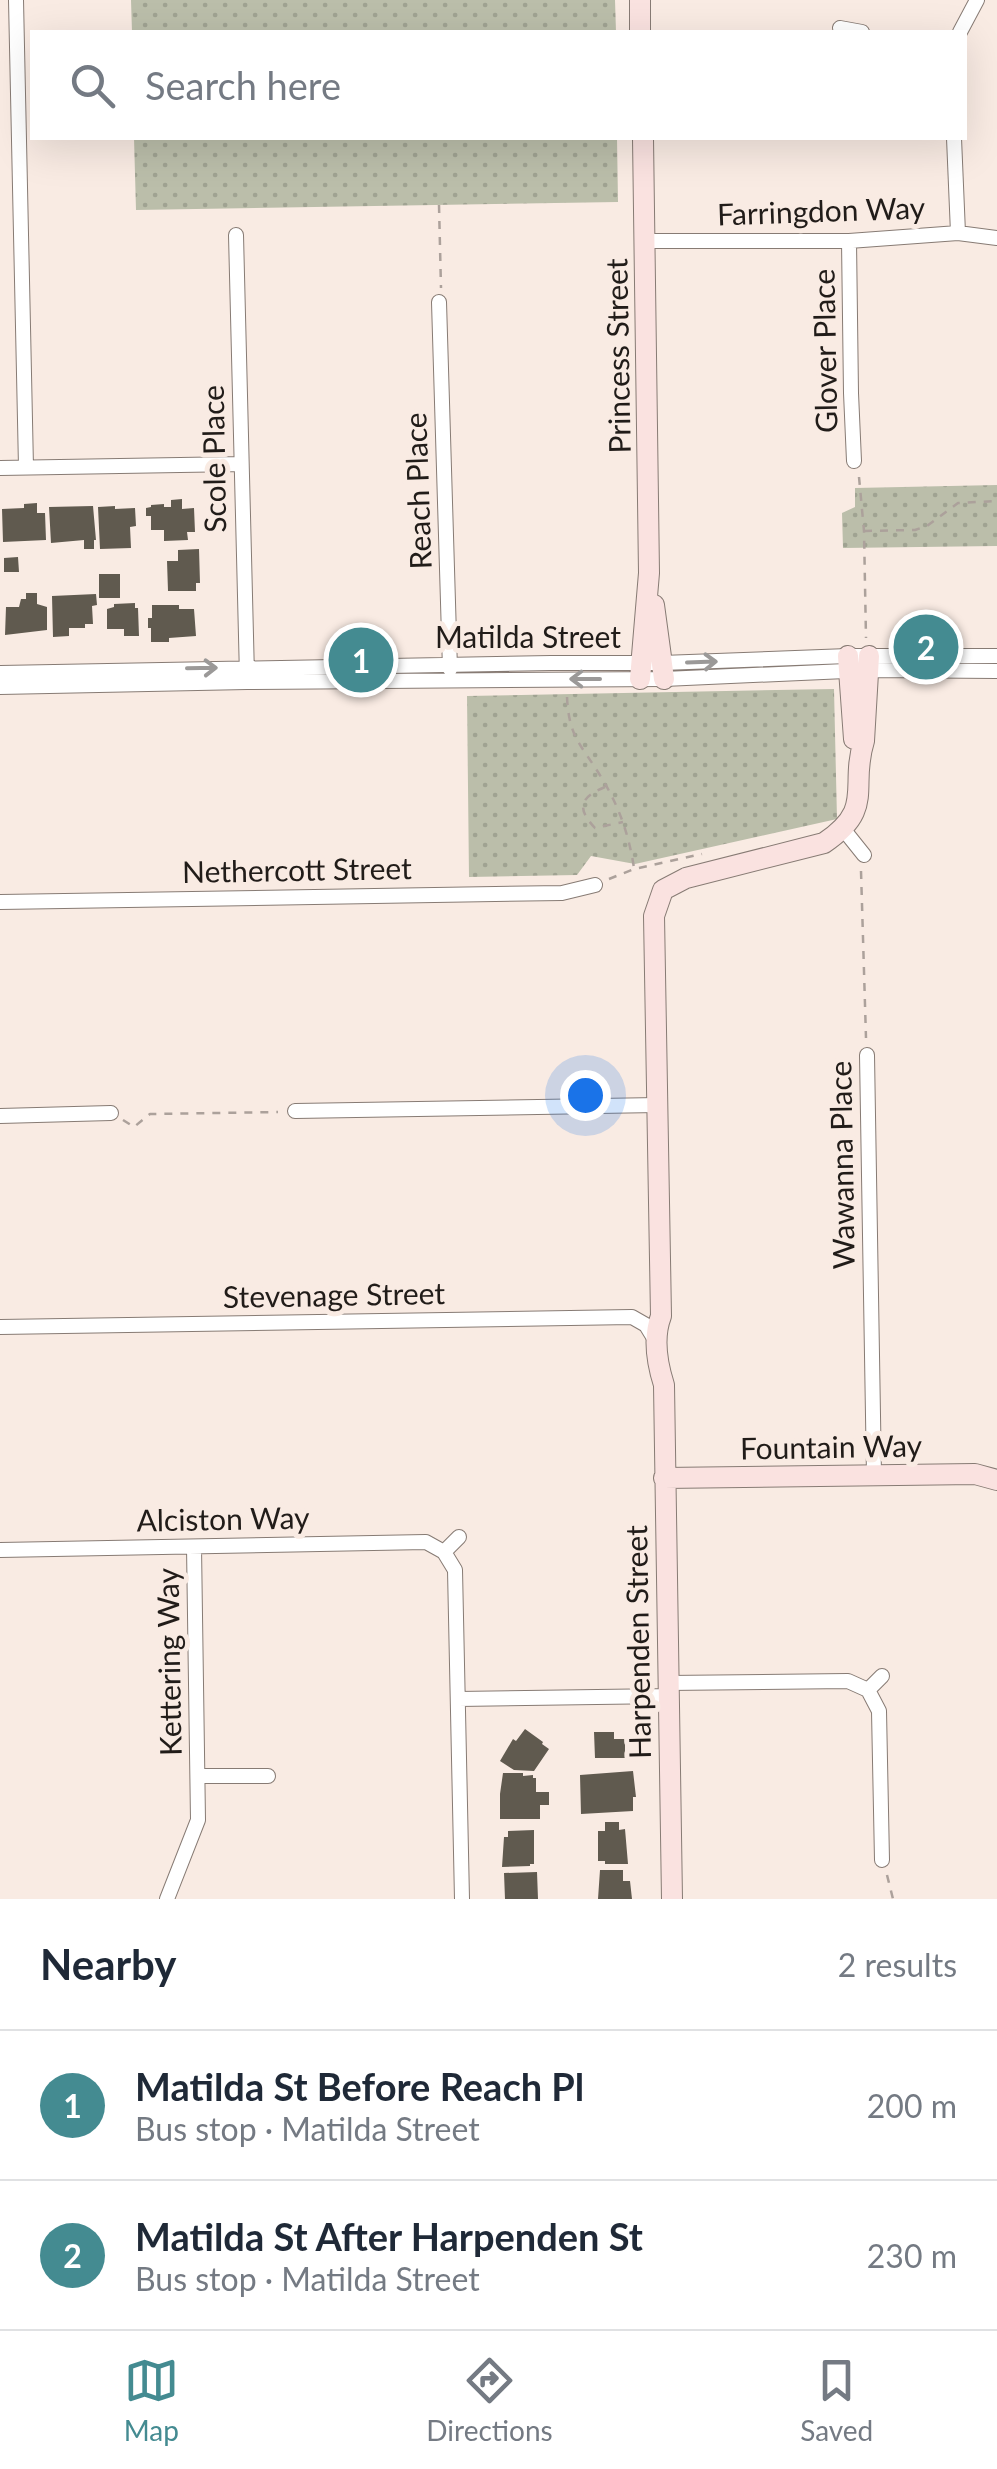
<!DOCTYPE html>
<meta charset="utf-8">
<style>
:root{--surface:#fff;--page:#f2f2f3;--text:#1f2937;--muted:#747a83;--line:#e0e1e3;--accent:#448b91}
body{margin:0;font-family:Lato,sans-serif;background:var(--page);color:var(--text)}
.you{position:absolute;left:585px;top:1095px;width:35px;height:35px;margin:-25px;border:8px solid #fff;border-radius:50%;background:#1a73e8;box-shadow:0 0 0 15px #1a73e833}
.badge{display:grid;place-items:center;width:65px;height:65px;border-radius:50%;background:var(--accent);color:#fff;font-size:32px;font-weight:700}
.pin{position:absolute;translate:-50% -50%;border:5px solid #fff;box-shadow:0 2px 10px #0006}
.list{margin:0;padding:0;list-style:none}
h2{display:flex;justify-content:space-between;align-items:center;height:130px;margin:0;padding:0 40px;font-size:42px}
h2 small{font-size:32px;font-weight:400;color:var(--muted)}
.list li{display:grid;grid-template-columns:65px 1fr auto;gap:30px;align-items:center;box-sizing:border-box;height:150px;padding:0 40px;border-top:2px solid var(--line)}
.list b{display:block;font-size:38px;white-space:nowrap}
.list p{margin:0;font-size:32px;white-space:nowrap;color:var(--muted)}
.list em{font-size:32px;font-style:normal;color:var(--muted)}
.icon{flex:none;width:55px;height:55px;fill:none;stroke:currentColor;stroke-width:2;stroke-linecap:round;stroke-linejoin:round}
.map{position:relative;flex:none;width:997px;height:1899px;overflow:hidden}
.search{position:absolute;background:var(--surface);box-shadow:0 10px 40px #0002;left:30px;right:30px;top:30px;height:110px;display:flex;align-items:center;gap:25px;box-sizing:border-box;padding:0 35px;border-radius:0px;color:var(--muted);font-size:38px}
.sheet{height:430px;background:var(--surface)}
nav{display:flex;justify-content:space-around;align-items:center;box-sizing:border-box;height:140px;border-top:2px solid var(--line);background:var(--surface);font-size:28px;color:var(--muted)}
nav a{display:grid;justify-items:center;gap:5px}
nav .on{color:var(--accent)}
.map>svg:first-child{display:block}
.park{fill:url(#park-dots)}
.building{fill:#605a4f}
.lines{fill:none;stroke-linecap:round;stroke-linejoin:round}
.street-casing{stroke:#877b74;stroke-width:16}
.secondary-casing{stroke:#877b74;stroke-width:22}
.path{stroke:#aca19b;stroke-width:2.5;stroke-dasharray:8 8;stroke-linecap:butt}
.street{stroke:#fff;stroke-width:14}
.secondary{stroke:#fae2e0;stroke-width:20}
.oneway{stroke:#9b9998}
.labels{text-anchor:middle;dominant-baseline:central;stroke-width:10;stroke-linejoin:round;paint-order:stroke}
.street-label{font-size:30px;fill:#211c19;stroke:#f9ebe3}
</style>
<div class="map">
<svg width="997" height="1899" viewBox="0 0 997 1899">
<defs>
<pattern id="park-dots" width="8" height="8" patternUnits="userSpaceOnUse" patternTransform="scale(2.5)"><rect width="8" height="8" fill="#bbbeaa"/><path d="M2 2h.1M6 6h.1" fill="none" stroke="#a0a392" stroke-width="1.8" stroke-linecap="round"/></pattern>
</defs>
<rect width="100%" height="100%" fill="#f9ebe3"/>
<path class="park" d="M 131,0 L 615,0 L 616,32 L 132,32 Z
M 134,138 L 617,138 L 618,202 L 136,210 Z
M 997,485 L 997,546 L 843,548 L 842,513 L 855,507 L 855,488 Z
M 834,689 L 837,819 L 635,864 L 591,856 L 577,875 L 469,877 L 467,696 Z"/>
<path class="building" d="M 182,499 L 182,509 L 194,508 L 195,532 L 187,532 L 188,540 L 164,541 L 164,530 L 151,530 L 151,516 L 146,516 L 146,508 L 151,507 L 151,505 L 164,504 L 164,507 L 171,507 L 171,500 Z
M 37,503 L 37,513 L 45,513 L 46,540 L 3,542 L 2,509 L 24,508 L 24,504 Z
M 93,506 L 96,540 L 94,540 L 94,549 L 84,549 L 84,540 L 51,543 L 49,507 Z
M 115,506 L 115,509 L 135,508 L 136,526 L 130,527 L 131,548 L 100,549 L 98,507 Z
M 199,549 L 200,583 L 196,583 L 196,591 L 168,591 L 167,561 L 178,561 L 178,550 Z
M 18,557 L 19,572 L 4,572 L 4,558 Z
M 99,574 L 120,574 L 120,598 L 99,598 Z
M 26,593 L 37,593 L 37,604 L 47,607 L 47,630 L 5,635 L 6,607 L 19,607 L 21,599 L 26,599 Z
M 96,594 L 97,605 L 92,606 L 93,624 L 85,624 L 85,628 L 69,628 L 69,636 L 53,637 L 52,596 Z
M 135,603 L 135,608 L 138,608 L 139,636 L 124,636 L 124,629 L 107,629 L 107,609 L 114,607 L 114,604 Z
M 152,605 L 179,605 L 179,609 L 194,609 L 196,636 L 169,638 L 169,642 L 151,642 L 151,628 L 148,628 L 148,618 L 152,618 Z
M 525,1729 L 543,1742 L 542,1744 L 549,1749 L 534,1771 L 514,1770 L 500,1761 L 513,1739 L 516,1741 Z
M 594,1732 L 614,1732 L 614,1739 L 625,1739 L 625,1758 L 595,1758 Z
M 633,1771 L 636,1797 L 633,1797 L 633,1811 L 581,1814 L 580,1775 Z
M 503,1773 L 523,1773 L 523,1776 L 533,1775 L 533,1778 L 536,1778 L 536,1792 L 549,1792 L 549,1805 L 540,1805 L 540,1819 L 500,1819 L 500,1794 Z
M 605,1822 L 619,1822 L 619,1830 L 625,1829 L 628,1864 L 605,1864 L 605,1861 L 598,1861 L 598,1831 L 605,1831 Z
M 534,1830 L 534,1864 L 530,1864 L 530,1866 L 502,1867 L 504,1837 L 508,1837 L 508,1831 Z
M 600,1870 L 623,1870 L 623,1881 L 630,1881 L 632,1899 L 598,1899 Z
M 537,1872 L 538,1899 L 505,1899 L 504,1873 Z"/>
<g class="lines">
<defs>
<path id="street" d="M 16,0 L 26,467
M 840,28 L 862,32
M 960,32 L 977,0
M 954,138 L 958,233
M 236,235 L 247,676
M 646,241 L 849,241 L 958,233 L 997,238
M 849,241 L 851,393 L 854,461
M 439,302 L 450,669
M 0,468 L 240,464
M 0,673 L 551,663 L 662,663 L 848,656 L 997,656
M 0,687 L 247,682 L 664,679 L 868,670 L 997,671
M 844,830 L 864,855
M 0,902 L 562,893 L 595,885
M 867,1055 L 874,1475
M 295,1111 L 658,1105
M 0,1116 L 111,1113
M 0,1327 L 632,1317 L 646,1325 L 657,1343
M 0,1550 L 426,1542 L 444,1552 L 455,1570 L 462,1899
M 444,1552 L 459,1537
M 667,1683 L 848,1681 L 868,1690 L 879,1711 L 882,1860
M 868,1690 L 882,1676
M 458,1699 L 668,1696
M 198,1776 L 268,1776
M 167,1899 L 198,1820 L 194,1547"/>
<path id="secondary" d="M 640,0 L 640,32
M 654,605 L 664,679
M 848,656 L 854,739
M 640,679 L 649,573 L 643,138
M 664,1478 L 975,1474 L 997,1480
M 672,1899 L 664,1385 C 657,1363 653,1337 661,1316 L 654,916 L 663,890 L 686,878 L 824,843 C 876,808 849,788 864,741 L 869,656"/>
</defs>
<use href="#street" class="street-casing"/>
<use href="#secondary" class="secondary-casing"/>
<path class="path" d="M 439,205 L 441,288
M 859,477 L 864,531 L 866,638
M 864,531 L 915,530 L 927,526 L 958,503 L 997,501
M 567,697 C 569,739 582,745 601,777 C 619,806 629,835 634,868
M 605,787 C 580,797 576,808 595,828 L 623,822
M 861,871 L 866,1038
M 609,879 L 634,869 L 702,854
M 123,1120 L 134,1127 L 150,1114 L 278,1112
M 887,1875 L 893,1899"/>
<use href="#street" class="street"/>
<use href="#secondary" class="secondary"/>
</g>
<defs><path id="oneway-shaft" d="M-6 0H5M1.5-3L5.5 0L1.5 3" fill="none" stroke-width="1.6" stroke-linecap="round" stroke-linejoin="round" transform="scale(2.5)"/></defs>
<g class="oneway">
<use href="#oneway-shaft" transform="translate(702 662) rotate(-2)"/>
<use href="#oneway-shaft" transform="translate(202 668) rotate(-1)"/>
<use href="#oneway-shaft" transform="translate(585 679) rotate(180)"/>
</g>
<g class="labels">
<g class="street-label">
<text transform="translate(821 210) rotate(-2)">Farringdon Way</text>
<text transform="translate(824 351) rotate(-91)">Glover Place</text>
<text transform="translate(617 356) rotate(-91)">Princess Street</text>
<text transform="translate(213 459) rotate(-91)">Scole Place</text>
<text transform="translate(417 491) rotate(-92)">Reach Place</text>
<text x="528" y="636">Matilda Street</text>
<text transform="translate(297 869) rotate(-1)">Nethercott Street</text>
<text transform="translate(841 1165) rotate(-91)">Wawanna Place</text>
<text transform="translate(334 1294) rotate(-1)">Stevenage Street</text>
<text transform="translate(831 1446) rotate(-1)">Fountain Way</text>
<text transform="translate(223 1518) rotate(-1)">Alciston Way</text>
<text transform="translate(637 1642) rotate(-91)">Harpenden Street</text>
<text transform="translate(168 1662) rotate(-91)">Kettering Way</text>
</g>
</g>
</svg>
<div class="you"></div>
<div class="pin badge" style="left:361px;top:660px">1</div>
<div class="pin badge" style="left:926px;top:647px">2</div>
<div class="search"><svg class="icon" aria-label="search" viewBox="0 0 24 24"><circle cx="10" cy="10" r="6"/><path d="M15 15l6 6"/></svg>Search here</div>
</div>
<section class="sheet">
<h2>Nearby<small>2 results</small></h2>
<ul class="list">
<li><span class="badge">1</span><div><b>Matilda St Before Reach Pl</b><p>Bus stop · Matilda Street</p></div><em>200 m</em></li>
<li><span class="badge">2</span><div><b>Matilda St After Harpenden St</b><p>Bus stop · Matilda Street</p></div><em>230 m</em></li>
</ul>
</section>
<nav>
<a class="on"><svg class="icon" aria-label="map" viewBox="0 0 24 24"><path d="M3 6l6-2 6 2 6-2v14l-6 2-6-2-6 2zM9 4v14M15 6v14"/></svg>Map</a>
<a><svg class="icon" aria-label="directions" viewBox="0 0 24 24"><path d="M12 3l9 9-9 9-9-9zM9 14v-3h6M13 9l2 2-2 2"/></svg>Directions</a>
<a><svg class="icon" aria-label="saved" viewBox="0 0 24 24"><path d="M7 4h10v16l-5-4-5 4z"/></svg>Saved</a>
</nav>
